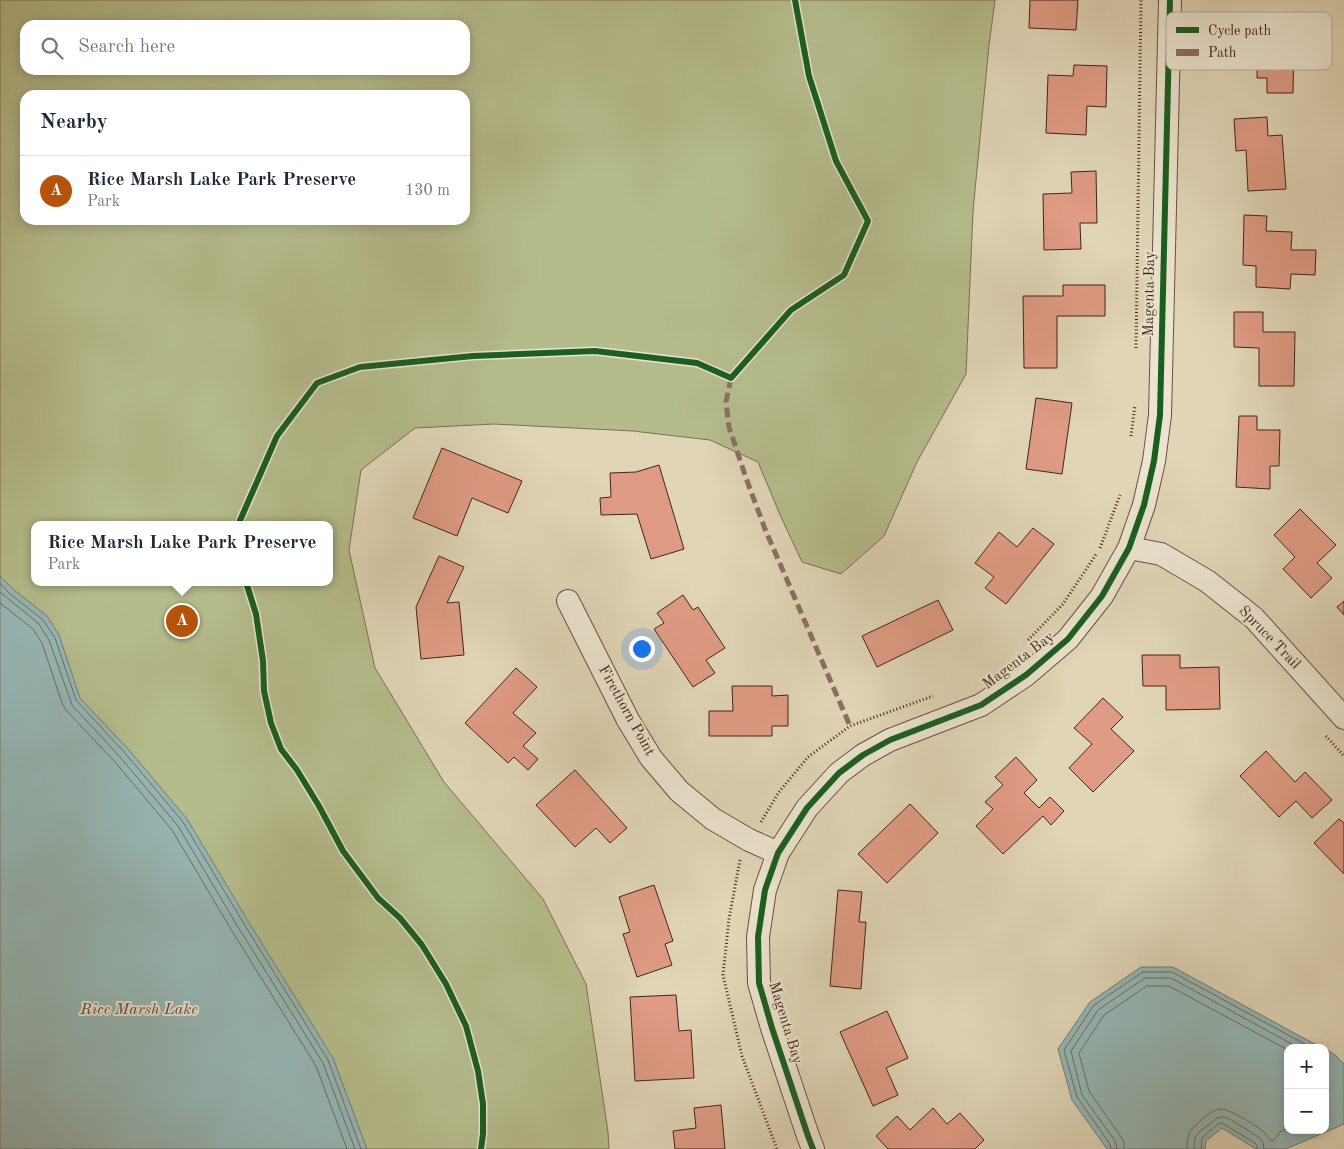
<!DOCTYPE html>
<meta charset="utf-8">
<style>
:root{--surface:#fff;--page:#f6f6f7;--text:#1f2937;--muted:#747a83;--line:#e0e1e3;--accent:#b45309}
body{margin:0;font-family:"Old Standard TT",serif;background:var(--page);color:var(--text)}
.controls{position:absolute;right:15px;bottom:15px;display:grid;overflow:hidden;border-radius:10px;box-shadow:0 2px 12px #0003}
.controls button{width:45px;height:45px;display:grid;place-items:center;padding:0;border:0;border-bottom:1px solid var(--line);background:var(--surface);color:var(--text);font:25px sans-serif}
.you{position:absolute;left:641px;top:648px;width:18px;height:18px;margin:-12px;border:4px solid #fff;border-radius:50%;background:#1a73e8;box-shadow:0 0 0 8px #1a73e833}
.badge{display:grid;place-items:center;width:32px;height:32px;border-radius:50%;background:var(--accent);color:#fff;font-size:16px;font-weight:700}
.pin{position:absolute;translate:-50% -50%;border:2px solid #fff;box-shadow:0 1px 5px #0006}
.popup{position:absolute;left:31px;top:521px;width:302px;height:65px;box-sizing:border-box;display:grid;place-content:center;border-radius:10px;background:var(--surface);filter:drop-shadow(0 1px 4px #0005);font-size:16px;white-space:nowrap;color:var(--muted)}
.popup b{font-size:19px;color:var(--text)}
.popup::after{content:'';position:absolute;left:50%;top:100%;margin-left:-10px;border:10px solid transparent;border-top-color:var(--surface)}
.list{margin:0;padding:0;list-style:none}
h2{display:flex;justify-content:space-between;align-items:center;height:65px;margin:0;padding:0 20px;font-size:21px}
h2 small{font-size:16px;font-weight:400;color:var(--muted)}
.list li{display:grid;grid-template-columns:32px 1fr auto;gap:15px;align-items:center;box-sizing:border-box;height:70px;padding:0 20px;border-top:1px solid var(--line)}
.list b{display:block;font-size:19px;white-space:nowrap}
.list p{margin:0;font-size:16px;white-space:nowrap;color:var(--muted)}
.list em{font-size:16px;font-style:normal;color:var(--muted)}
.icon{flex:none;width:28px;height:28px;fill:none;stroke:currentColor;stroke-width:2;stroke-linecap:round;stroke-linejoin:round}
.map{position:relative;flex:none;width:1344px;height:1149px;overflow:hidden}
.search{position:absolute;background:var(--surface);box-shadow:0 2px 12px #0003;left:20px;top:20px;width:450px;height:55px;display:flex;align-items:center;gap:12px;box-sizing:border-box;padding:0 18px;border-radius:15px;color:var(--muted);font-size:19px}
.panel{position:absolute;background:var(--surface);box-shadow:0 2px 12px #0003;left:20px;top:90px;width:450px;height:135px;border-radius:15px}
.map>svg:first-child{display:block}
.green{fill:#b5bc8c;stroke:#7c7050;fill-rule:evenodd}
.water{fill:#96b7b5;stroke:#757d75}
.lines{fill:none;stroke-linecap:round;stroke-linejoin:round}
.shore{stroke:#6d6e65;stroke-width:1}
.building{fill:#df9b84;stroke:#442515}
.street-casing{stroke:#6b513d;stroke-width:24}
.path{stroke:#442515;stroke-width:3;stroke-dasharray:1 2.5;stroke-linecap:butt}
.street{stroke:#ebe4d0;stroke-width:22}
.quiet{stroke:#8d6e63;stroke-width:5;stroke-dasharray:10 5;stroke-linecap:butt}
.cycleway-casing{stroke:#ebe4d0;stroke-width:9}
.cycleway{stroke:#1b5e20;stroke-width:6}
.labels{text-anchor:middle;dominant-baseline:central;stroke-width:4;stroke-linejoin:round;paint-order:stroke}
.street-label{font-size:15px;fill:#442515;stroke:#ebe4d0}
.water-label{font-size:16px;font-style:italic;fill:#584a3d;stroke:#ebe4d0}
.key{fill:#ebe4d0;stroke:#b9ab98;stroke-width:1}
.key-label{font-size:14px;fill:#442515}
</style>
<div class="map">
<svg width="1344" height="1149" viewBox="0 0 1344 1149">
<rect width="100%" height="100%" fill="#e0d5b6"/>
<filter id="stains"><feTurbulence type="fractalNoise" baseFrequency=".004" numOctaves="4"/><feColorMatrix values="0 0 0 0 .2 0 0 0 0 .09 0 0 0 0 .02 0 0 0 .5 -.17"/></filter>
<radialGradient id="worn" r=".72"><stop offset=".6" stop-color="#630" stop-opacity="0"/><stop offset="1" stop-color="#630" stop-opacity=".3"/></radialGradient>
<path class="green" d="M 0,0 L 995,0 L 989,45 L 973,211 L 966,374 L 917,462 L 884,536 L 841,574 L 802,562 L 781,517 L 758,462 L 710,440 L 633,431 L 494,424 L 415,428 L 361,470 L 349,550 L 375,668 L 444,782 L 543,899 L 586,984 L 608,1132 L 609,1149 L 0,1149 ZM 25,25 L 465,25 L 465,70 L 25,70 ZM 25,95 L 465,95 L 465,220 L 25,220 ZM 34,525 L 330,525 L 330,582 L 34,582 Z"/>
<path class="water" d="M 0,576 L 13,589 L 47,616 L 59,635 L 80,698 L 129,750 L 187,819 L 248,921 L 333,1058 L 367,1149 L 0,1149 Z
M 1141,967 L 1173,967 L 1322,1048 L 1288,1048 L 1288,1130 L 1325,1130 L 1325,1049 L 1335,1055 L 1344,1064 L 1344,1124 L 1286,1149 L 1256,1149 L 1222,1128 L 1206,1141 L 1205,1149 L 1107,1149 L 1072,1100 L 1058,1049 L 1090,1002 Z"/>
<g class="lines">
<path class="shore" d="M 0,583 L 9,593 L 43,620 L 55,638 L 76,700 L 125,753 L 183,822 L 244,924 L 328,1060 L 361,1149
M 0,592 L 39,624 L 49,640 L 72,705 L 120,757 L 178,826 L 238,927 L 323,1063 L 355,1149
M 0,603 L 33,629 L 42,643 L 62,703 L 66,710 L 115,762 L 172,830 L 232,931 L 316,1066 L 347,1149
M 1111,1149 L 1110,1144 L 1077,1097 L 1064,1050 L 1094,1005 L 1143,972 L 1172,972 L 1312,1048
M 1117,1149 L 1115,1141 L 1082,1095 L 1071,1051 L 1098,1010 L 1145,978 L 1171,978 L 1299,1048
M 1124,1149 L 1124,1142 L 1121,1137 L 1089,1091 L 1079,1053 L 1104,1015 L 1147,986 L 1169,986 L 1288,1050
M 1187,1149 C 1187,1136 1189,1130 1199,1122 C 1205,1117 1211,1111 1219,1109 C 1229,1108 1255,1125 1264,1132 C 1267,1135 1269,1138 1271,1141 L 1274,1140 L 1280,1132 L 1288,1128
M 1194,1149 L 1195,1138 L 1199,1132 L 1217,1118 L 1222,1117 L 1228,1118 L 1260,1138 L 1263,1143 L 1264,1149
M 1201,1149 L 1202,1138 L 1218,1124 L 1222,1123 L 1255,1143 L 1257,1146 L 1257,1149"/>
</g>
<path class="building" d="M 1030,0 L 1078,0 L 1076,30 L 1029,28 Z
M 1240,19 L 1266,19 L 1266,37 L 1294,38 L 1293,93 L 1267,93 L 1267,78 L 1257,78 L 1257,63 L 1250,64 L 1250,56 L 1240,55 Z
M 1074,65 L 1107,66 L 1106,107 L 1087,106 L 1086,135 L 1046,133 L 1048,75 L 1073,76 Z
M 1267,117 L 1268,136 L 1282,135 L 1286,189 L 1248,191 L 1246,150 L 1236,151 L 1234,119 Z
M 1096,171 L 1097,223 L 1080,223 L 1081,249 L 1044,250 L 1043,194 L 1072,193 L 1071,172 Z
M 1244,215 L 1267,216 L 1266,231 L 1292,232 L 1291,250 L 1316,250 L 1315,275 L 1291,274 L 1290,289 L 1256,287 L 1256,266 L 1243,265 Z
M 1063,285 L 1105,285 L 1105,316 L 1057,316 L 1057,368 L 1024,368 L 1023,296 L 1063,296 Z
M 1234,312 L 1263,312 L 1263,332 L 1295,332 L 1294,386 L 1259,386 L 1259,348 L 1234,347 Z
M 1036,398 L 1072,403 L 1062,474 L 1026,469 Z
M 1239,416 L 1257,416 L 1257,430 L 1280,430 L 1279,466 L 1270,466 L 1270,489 L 1236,487 Z
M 442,448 L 522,481 L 508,513 L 472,498 L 457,536 L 413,518 Z
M 659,465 L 684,549 L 651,559 L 637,514 L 601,515 L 600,498 L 611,497 L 610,473 L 636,472 Z
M 1300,509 L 1336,545 L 1317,563 L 1332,578 L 1311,598 L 1283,569 L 1295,557 L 1274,535 Z
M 1033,528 L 1054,544 L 1006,604 L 985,588 L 994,577 L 975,563 L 999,532 L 1017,547 Z
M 439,556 L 464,567 L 447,603 L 459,602 L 464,655 L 421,659 L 416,607 Z
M 683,595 L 693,610 L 698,607 L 725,648 L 706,660 L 715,673 L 693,687 L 654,629 L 664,623 L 657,613 Z
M 938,600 L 953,630 L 877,667 L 862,636 Z
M 1344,601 L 1344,615 L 1337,607 Z
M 1142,655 L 1180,655 L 1180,668 L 1219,667 L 1220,709 L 1166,710 L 1166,686 L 1143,686 Z
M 516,668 L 537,687 L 513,713 L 536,733 L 523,746 L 538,759 L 528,770 L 514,757 L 508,763 L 465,723 Z
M 732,686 L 772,686 L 772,696 L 788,695 L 788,726 L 772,726 L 772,736 L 709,736 L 709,711 L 733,711 Z
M 1103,698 L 1123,717 L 1111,729 L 1134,751 L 1093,792 L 1069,768 L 1092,744 L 1074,728 Z
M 1266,751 L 1295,782 L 1305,772 L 1332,800 L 1312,818 L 1296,801 L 1279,817 L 1240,776 Z
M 1016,757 L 1037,780 L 1024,793 L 1039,808 L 1050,797 L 1064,811 L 1051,825 L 1043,816 L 1003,854 L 976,826 L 993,809 L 985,802 L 1003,785 L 995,777 Z
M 575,770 L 627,828 L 610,843 L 596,828 L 575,847 L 536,805 Z
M 910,804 L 938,833 L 887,883 L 858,854 Z
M 1339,819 L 1344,823 L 1344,874 L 1314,843 Z
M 654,885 L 673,941 L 665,944 L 672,965 L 637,977 L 623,934 L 630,932 L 619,897 Z
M 838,890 L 862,892 L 859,922 L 866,922 L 861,989 L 830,986 Z
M 676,995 L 679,1031 L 691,1030 L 694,1078 L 635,1081 L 630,997 Z
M 887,1011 L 908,1058 L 886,1068 L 898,1095 L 873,1106 L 840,1032 Z
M 721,1105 L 725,1149 L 675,1149 L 673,1131 L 696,1128 L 694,1108 Z
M 933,1108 L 947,1124 L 960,1113 L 984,1140 L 975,1149 L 888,1149 L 876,1136 L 897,1116 L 910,1130 Z"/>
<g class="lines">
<defs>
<path id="street" d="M 1129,548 L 1161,554 L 1207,581 L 1254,618 L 1344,718
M 568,601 L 628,720 L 651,758 L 679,791 L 713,819 L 749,840 L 778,853
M 813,1149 L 808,1136 L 772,1028 L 759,983 L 758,937 L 765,890 L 778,853 L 807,808 L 839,773 L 863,755 L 890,740 L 981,705 L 1026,675 L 1068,639 L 1102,596 L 1129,548 L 1144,505 L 1154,461 L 1160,415 L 1170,0"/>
</defs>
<use href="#street" class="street-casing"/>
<path class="path" d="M 1136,348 L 1141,0
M 1131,436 L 1135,405
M 1100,548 L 1120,495
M 1028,640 L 1063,604 L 1097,553
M 1326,736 L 1344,756
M 761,822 L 779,792 L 808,757 L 850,726 L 933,696
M 740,860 L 729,919 L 723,975 L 742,1056 L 777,1149"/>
<use href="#street" class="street"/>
<path class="quiet" d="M 731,378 L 726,402 L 729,427 L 746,478 L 765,529 L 850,726"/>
<defs>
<path id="cycleway" d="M 238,525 L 277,436 L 317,383 L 360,367 L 473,356 L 595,351 L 697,363 L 731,378 L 791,310 L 844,275 L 868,221 L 836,161 L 809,76 L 795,0
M 246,582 L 256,614 L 263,661 L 264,691 L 271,723 L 281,749 L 297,770 L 319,806 L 343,851 L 378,898 L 400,918 L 422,945 L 446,984 L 466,1026 L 478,1071 L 483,1104 L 483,1134 L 481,1149
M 813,1149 L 808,1136 L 772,1028 L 759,983 L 758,937 L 765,890 L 778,853 L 807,808 L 839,773 L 863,755 L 890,740 L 981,705 L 1026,675 L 1068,639 L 1102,596 L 1129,548 L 1144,505 L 1154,461 L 1160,415 L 1170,0"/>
</defs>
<use href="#cycleway" class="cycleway-casing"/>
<use href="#cycleway" class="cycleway"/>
</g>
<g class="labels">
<g class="street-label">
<text transform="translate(1150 294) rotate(-89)">Magenta Bay</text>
<text transform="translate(1269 638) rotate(46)">Spruce Trail</text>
<text transform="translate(1019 661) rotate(-37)">Magenta Bay</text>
<text transform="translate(626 711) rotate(61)">Firethorn Point</text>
<text transform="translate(785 1023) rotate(73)">Magenta Bay</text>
</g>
<g class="water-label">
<text x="139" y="1010">Rice Marsh Lake</text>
</g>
</g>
<rect x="1166" y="12" width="166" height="58" rx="8" class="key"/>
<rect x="1176" y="27" width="23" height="6" fill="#1b5e20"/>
<rect x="1176" y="49" width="23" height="7" fill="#8d6e63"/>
<g class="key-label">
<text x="1208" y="35">Cycle path</text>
<text x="1208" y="57">Path</text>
</g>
<rect width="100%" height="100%" filter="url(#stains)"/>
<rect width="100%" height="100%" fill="url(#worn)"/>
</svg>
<div class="controls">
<button>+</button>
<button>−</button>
</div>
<div class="you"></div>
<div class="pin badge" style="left:182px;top:621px">A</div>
<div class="popup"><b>Rice Marsh Lake Park Preserve</b>Park</div>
<div class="search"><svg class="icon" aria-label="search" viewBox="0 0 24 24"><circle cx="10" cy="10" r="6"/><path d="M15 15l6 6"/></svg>Search here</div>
<section class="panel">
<h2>Nearby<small></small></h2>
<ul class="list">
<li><span class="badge">A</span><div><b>Rice Marsh Lake Park Preserve</b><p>Park</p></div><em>130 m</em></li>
</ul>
</section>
</div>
